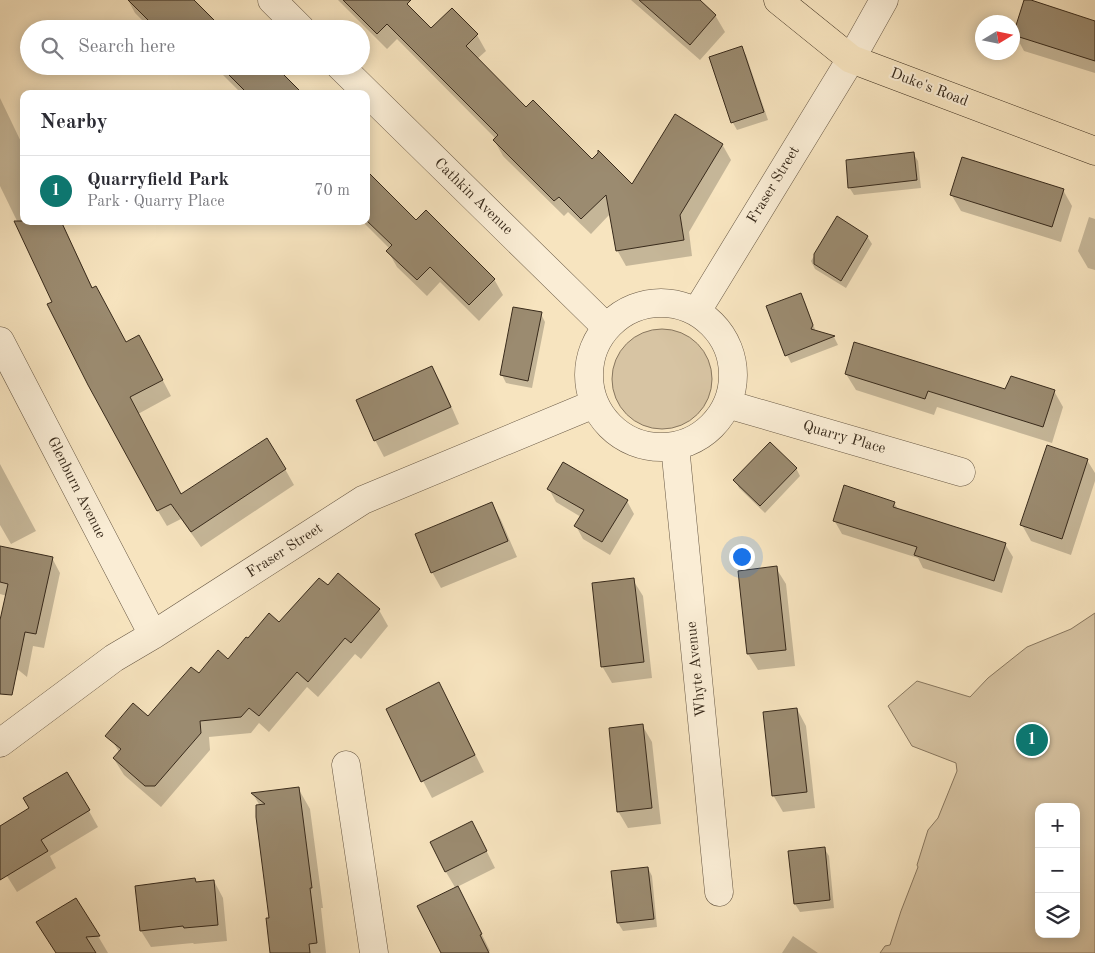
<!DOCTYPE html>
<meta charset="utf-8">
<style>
:root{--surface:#fff;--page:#f2f2f3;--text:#2b2b33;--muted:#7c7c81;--line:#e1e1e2;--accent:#0f766e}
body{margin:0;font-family:"Old Standard TT",serif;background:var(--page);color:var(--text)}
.controls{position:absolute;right:15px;bottom:15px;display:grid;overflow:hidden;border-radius:10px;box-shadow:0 2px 12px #0003}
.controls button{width:45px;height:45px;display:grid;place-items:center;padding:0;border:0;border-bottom:1px solid var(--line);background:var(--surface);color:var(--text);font:25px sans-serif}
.compass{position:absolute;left:975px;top:15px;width:45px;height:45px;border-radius:50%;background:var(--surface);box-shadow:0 2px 12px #0003;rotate:80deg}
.you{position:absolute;left:741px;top:556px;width:18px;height:18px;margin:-12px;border:4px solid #fff;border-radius:50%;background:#1a73e8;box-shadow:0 0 0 8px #1a73e833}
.badge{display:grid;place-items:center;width:32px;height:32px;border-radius:50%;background:var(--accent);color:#fff;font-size:16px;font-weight:700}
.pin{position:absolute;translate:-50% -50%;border:2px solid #fff;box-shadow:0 1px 5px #0006}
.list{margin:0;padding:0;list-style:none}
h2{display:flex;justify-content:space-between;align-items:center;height:65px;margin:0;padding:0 20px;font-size:21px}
h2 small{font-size:16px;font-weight:400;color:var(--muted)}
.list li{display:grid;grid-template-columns:32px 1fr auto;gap:15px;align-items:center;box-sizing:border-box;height:70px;padding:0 20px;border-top:1px solid var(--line)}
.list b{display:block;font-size:19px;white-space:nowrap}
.list p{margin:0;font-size:16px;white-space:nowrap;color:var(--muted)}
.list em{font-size:16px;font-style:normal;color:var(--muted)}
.icon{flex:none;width:28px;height:28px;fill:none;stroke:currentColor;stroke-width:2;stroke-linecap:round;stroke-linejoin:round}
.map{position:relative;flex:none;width:1095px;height:953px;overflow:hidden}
.search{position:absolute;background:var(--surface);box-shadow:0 2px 12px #0003;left:20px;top:20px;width:350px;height:55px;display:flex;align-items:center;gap:12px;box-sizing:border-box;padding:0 18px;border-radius:28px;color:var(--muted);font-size:19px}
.panel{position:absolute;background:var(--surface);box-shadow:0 2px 12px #0003;left:20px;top:90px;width:350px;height:135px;border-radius:10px}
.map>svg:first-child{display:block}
.green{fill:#d7c4a3;stroke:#88775f;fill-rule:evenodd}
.shadow{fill:#0003}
.building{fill:#9b8b70;stroke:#382a1b}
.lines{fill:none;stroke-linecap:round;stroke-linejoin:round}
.minor-casing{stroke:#685844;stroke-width:29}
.major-casing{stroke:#382a1b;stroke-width:29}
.minor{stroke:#faedd5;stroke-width:28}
.major{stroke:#f7e4bf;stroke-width:28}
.labels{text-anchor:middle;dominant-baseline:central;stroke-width:4;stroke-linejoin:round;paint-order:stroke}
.street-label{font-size:15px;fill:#382a1b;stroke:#faedd5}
</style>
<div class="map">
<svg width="1095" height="953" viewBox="0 0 1095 953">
<rect width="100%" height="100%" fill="#f7e4bf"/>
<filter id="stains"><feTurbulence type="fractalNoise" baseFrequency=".004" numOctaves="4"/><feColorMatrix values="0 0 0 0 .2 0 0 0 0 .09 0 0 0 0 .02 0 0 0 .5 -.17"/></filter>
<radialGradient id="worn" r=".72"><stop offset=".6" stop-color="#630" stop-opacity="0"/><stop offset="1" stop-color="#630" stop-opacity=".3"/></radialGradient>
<path class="green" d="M612 379a50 50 0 1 1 100 0a50 50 0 1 1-100 0Z
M 1095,613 L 1095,953 L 880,953 L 885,946 L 890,945 L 901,911 L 918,867 L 917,865 L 928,830 L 938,818 L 957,771 L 956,763 L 912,746 L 888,706 L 917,681 L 970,697 L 988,678 L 1027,647 L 1071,629 ZM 1039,807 L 1076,807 L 1076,934 L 1039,934 Z"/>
<path class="shadow" d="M 128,0 L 192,0 L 221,29 L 151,29 L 135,13 Z
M 338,0 L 402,0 L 431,30 L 477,35 L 486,51 L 477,59 L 526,109 L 592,161 L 633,186 L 722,144 L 731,160 L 689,232 L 692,256 L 626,266 L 617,250 L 610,214 L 591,234 L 568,212 L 564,216 L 503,156 L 494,140 L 496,139 L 397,39 L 387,49 Z
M 631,0 L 698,0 L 715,15 L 725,32 L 700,60 Z
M 1026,0 L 1095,22 L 1095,73 L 1024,51 L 1015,34 Z
M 741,47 L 746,55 L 768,120 L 737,130 L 733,123 L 711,57 Z
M 189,66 L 202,66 L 196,73 Z
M 214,66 L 273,66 L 301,94 L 242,94 Z
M 0,98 L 24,148 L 24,221 L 61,221 L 93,289 L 126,343 L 148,352 L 171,396 L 138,414 L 181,495 L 285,469 L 294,485 L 201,547 L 181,519 L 167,526 L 158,511 L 89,384 L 18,223 L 0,186 Z
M 913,153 L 918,161 L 921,188 L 854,195 L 849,187 Z
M 366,172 L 416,221 L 494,279 L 503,295 L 479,321 L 440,282 L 427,296 L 397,267 L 388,251 L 390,249 L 362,221 L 366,221 Z
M 1063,190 L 1072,206 L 1061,242 L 961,211 L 951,194 Z
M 1089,217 L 1095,219 L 1095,270 L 1088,268 L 1078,251 Z
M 837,218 L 867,236 L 872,244 L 846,288 L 815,269 L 811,261 Z
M 800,294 L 805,302 L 816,332 L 834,337 L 838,345 L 791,363 L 787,355 Z
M 541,314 L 545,322 L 532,388 L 506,383 L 502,375 Z
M 432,367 L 441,383 L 459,424 L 384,457 L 375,440 Z
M 846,374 L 1006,390 L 1054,391 L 1063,407 L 1052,443 L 937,407 L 934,415 L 856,390 Z
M 1087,460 L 1095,473 L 1095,481 L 1071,555 L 1031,541 L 1022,525 Z
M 0,464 L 36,531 L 11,544 L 0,525 Z
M 796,468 L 800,476 L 765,513 L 739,488 L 735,480 Z
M 549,489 L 627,501 L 634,514 L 610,555 L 583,539 L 576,526 L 581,517 L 556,502 Z
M 492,503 L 501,520 L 517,557 L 441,588 L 432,572 Z
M 894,503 L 898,509 L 1005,544 L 1013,557 L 1002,593 L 923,568 L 918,558 L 842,534 L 834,520 Z
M 0,547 L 52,558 L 60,573 L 44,648 L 33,646 L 27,677 L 5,659 L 0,651 L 0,626 L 7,596 L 0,594 Z
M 776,568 L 786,584 L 795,666 L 758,670 L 748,654 Z
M 633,580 L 643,596 L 652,678 L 612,683 L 602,666 Z
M 328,587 L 379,610 L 388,626 L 361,659 L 355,654 L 318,697 L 307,687 L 269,732 L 259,723 L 251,733 L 209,737 L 210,750 L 161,807 L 124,775 L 114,759 L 119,752 L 112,740 L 148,718 L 199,675 L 228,660 Z
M 439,684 L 448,700 L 484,772 L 432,798 L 423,781 L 388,709 Z
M 797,709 L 806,726 L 815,808 L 783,812 L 773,795 Z
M 642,725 L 652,742 L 661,824 L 628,828 L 618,811 Z
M 298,788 L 310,809 L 323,908 L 321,908 L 326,953 L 271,953 L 270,919 L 256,806 L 260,806 L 253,794 Z
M 31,808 L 89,811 L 98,827 L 50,856 L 56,868 L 17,892 L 0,865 L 0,828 Z
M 472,822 L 495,868 L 457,887 L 467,904 L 490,951 L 488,952 L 489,953 L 442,953 L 456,889 L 446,872 Z
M 824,848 L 829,856 L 834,908 L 800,912 L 795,904 Z
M 648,868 L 652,876 L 657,927 L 623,931 L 618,923 L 613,872 Z
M 214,881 L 223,898 L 227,941 L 194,944 L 193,943 L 151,947 L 141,931 L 196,883 Z
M 75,899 L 98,936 L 108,953 L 56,953 L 38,923 Z
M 793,936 L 818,953 L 782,953 Z"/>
<path class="building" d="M 128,0 L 194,0 L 223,29 L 157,29 Z
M 343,0 L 411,0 L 407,4 L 431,28 L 452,8 L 478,34 L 466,46 L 526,107 L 533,100 L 592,159 L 598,153 L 598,150 L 632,184 L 675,114 L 723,144 L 680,215 L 684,240 L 616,251 L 606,195 L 581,219 L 559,197 L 554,201 L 493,140 L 498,135 L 387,24 L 377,34 Z
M 639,0 L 700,0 L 716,15 L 690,45 Z
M 1024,0 L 1031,0 L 1095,21 L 1095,61 L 1013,35 Z
M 742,46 L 764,112 L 731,123 L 709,57 Z
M 220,66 L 275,66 L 303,94 L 248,94 Z
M 914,152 L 917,180 L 848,188 L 846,160 Z
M 962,157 L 1064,189 L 1052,227 L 950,195 Z
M 366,170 L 416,220 L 426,210 L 495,279 L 469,305 L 430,267 L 417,280 L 386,251 L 392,245 L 366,220 Z
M 837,216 L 868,236 L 841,281 L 814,264 L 814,254 Z
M 14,221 L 61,221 L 92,288 L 96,286 L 126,342 L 139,335 L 163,380 L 130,397 L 181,494 L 267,438 L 286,469 L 191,532 L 171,504 L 157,511 L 88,385 L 47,304 L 52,302 Z
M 801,293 L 813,325 L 811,329 L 835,336 L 785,356 L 766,306 Z
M 513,307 L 542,312 L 528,381 L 500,375 Z
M 854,342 L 1005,389 L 1011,376 L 1055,390 L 1043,427 L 928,391 L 925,399 L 845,374 Z
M 432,366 L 451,407 L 374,441 L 356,400 Z
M 770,442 L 797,468 L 760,506 L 733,480 Z
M 1047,445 L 1088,459 L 1062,539 L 1020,525 Z
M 563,462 L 628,500 L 602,542 L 574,526 L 584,510 L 547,489 Z
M 844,485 L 895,502 L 893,507 L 1006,543 L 994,581 L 914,555 L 917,547 L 833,521 Z
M 492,502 L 508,541 L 431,573 L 415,534 Z
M 0,546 L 53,557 L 36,634 L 25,632 L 12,695 L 0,694 L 0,620 L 8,584 L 0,582 Z
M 777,566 L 786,650 L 747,654 L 738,571 Z
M 338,573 L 380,609 L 351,643 L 345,638 L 308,682 L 297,672 L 259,716 L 249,708 L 241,717 L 200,721 L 201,733 L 155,786 L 145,786 L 113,758 L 121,749 L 105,736 L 133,703 L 148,716 L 191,667 L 199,673 L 218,650 L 228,659 L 246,637 L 248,638 L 269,613 L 279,622 L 319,578 L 328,585 Z
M 634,578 L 644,662 L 601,667 L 592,583 Z
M 439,682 L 475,755 L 421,782 L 386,709 Z
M 797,708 L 807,792 L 772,796 L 763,712 Z
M 643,724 L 652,808 L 617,812 L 609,728 Z
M 67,772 L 90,810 L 41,840 L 48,851 L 0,880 L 0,826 L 29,808 L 23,798 Z
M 299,787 L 312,888 L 310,888 L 317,943 L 309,944 L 310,953 L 270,953 L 266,918 L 269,918 L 256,817 L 256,805 L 265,804 L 251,793 Z
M 472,821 L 487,851 L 445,872 L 430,842 Z
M 825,847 L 830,900 L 794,904 L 788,851 Z
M 648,867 L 654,919 L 617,923 L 611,871 Z
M 195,878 L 196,882 L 214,880 L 218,925 L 184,928 L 183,926 L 140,931 L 135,886 Z
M 458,886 L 482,934 L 480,935 L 489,953 L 441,953 L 417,906 Z
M 76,898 L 100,936 L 86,937 L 96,953 L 56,953 L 36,922 Z"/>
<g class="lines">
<defs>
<path id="minor" d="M 272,0 L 301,29
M 340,66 L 606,327
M589 375a72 72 0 1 1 144 0a72 72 0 1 1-144 0Z
M 697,311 L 851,59 L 884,0
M 0,341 L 153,635
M 727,404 L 961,472
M 675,446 L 719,892
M 0,743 L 114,658 L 153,635 L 363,500 L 594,404
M 346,765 L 374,953"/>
<path id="major" d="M 778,0 L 851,59 L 1095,151"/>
</defs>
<use href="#minor" class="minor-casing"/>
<use href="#major" class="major-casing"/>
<use href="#minor" class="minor"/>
<use href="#major" class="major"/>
</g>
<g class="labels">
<g class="street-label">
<text transform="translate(929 88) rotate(21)">Duke's Road</text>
<text transform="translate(774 185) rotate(-59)">Fraser Street</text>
<text transform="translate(473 197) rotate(44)">Cathkin Avenue</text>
<text transform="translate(844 438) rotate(16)">Quarry Place</text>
<text transform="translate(76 488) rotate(63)">Glenburn Avenue</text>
<text transform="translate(285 551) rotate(-33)">Fraser Street</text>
<text transform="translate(697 669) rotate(-96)">Whyte Avenue</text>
</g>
</g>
<rect width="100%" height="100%" filter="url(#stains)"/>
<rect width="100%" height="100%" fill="url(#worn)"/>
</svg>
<div class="controls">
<button>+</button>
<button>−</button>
<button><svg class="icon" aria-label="layers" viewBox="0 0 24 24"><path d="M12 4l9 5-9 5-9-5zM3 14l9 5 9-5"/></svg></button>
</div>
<svg class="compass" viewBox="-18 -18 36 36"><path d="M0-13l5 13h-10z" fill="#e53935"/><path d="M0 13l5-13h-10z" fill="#7c7c81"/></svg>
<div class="you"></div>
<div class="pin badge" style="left:1032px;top:740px">1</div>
<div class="search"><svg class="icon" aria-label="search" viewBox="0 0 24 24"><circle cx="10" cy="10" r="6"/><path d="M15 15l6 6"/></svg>Search here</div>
<section class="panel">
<h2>Nearby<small></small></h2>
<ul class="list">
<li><span class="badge">1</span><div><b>Quarryfield Park</b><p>Park · Quarry Place</p></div><em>70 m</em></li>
</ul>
</section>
</div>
